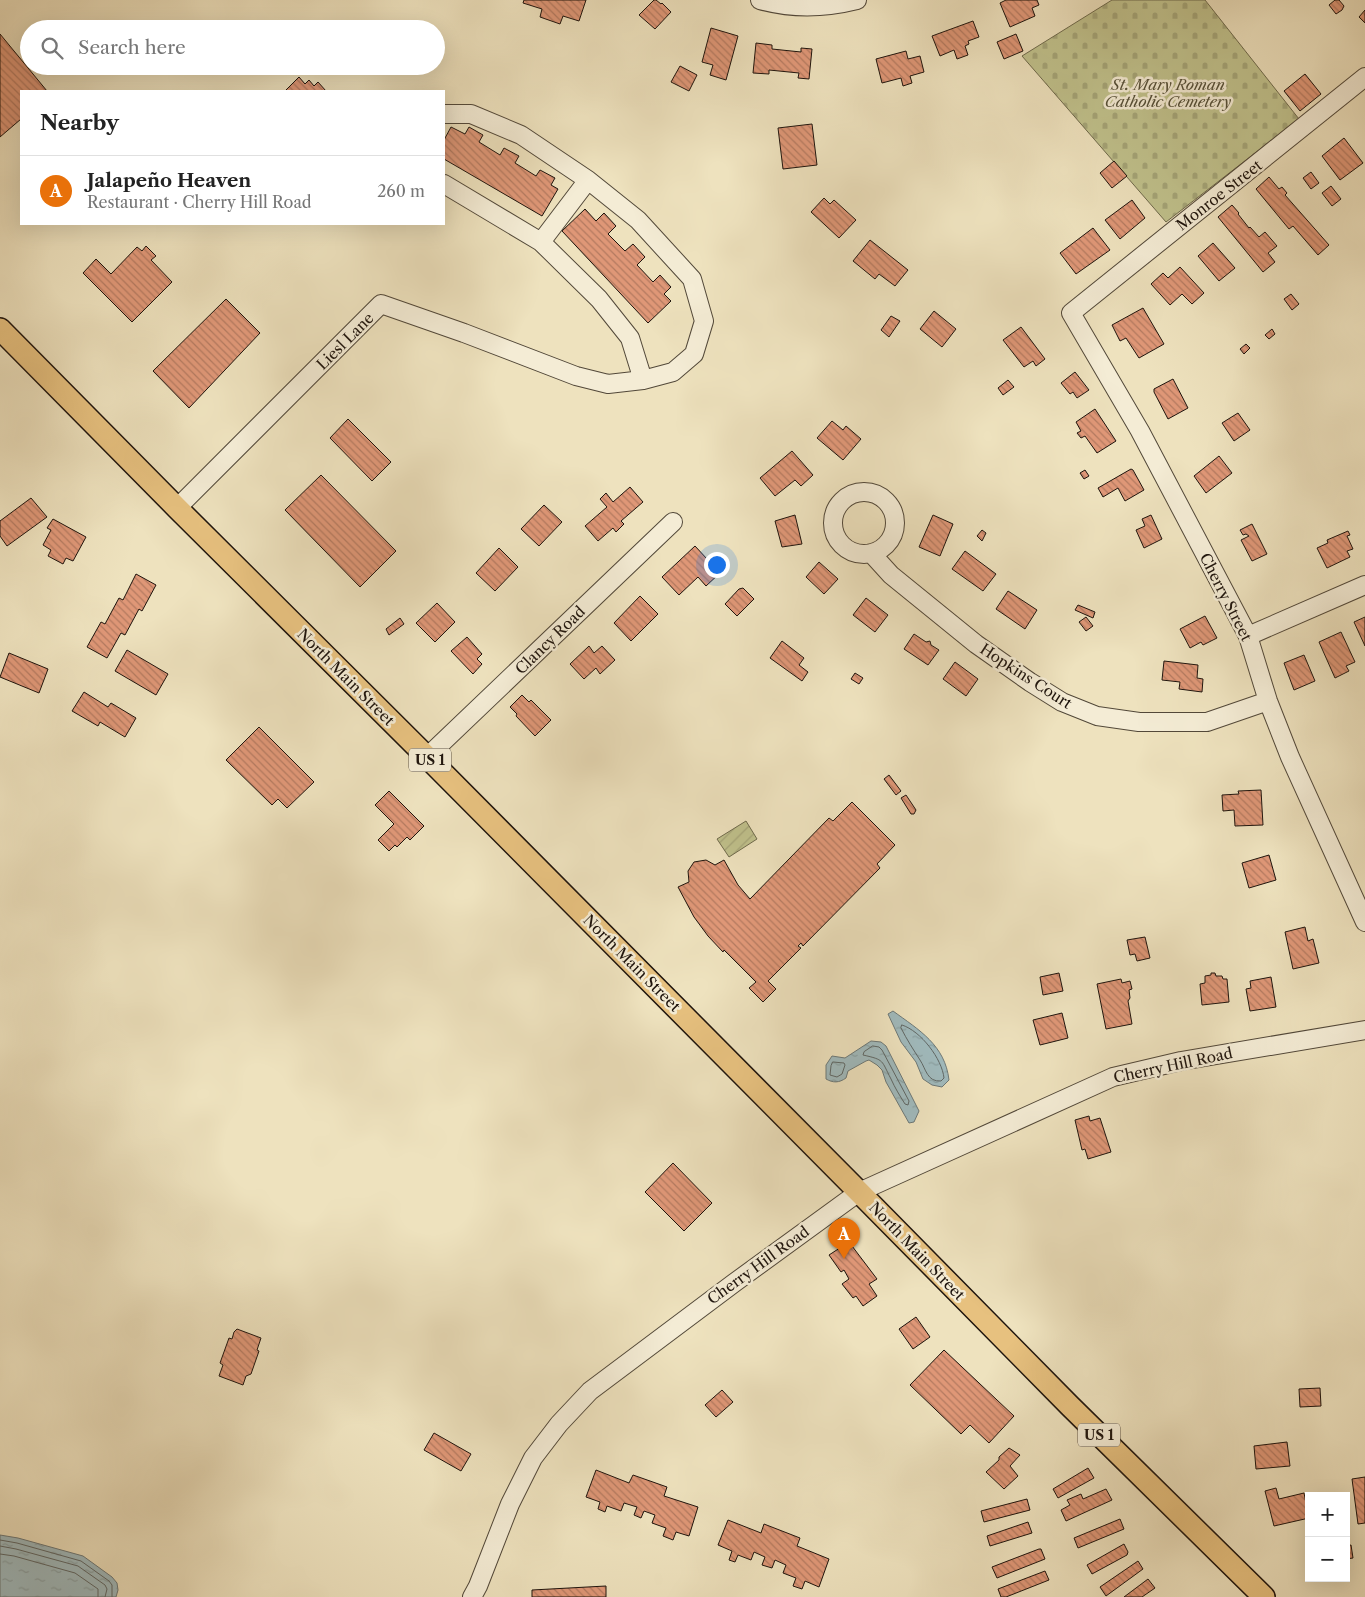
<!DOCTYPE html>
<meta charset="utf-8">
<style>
:root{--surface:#fff;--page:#f2f2f2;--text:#222;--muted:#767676;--line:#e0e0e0;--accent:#8f2418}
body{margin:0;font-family:"Libre Caslon Text",serif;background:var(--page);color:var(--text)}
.controls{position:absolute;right:15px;bottom:15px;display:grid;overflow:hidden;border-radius:0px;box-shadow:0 5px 20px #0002}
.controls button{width:45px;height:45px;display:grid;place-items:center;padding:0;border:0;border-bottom:1px solid var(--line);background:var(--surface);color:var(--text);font:25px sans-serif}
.you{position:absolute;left:716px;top:564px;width:18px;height:18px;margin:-12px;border:4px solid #fff;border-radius:50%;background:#1a73e8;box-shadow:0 0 0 8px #1a73e833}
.badge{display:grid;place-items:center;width:32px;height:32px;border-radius:50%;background:var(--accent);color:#fff;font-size:16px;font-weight:700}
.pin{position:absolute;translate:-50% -41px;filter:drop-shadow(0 1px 2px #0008)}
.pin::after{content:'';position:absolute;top:26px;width:18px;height:15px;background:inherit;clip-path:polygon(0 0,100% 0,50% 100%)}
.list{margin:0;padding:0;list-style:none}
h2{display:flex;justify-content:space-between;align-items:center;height:65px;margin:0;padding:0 20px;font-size:21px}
h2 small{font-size:16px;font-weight:400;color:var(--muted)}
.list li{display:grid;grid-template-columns:32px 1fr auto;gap:15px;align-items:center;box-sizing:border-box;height:70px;padding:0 20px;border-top:1px solid var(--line)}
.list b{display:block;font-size:19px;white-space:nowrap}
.list p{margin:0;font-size:16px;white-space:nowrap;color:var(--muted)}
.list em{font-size:16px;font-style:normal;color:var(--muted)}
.icon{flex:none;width:28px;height:28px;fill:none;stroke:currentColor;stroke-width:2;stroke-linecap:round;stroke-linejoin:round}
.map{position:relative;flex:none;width:1365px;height:1597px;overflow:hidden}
.search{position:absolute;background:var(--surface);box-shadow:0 5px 20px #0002;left:20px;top:20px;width:425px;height:55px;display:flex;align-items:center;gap:12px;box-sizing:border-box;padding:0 18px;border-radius:28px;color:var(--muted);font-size:19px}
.panel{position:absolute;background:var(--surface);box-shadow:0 5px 20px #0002;left:20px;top:90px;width:425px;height:135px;border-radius:0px}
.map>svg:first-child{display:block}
.cemetery{fill:url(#cemetery-stones);stroke:#6f6a4c}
.garden{fill:url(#garden-furrows);stroke:#6f6a4c}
.water{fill:url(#water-ripples);stroke:#6c7877}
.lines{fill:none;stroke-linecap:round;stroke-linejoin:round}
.shore{stroke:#5f6765;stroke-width:1}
.building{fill:url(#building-back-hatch);stroke:#1e140d}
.minor-casing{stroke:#524839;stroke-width:20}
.major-casing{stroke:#1e140d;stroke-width:24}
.minor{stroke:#f4ecd5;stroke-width:18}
.major{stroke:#e7c17f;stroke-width:21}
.labels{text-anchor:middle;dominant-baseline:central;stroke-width:5;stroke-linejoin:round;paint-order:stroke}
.shield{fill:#f4ecd5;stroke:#5e5549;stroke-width:1}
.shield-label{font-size:14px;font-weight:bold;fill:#1e140d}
.park-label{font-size:15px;font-style:italic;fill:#575139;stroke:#f4ecd5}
.street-label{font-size:15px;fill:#1e140d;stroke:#f4ecd5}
</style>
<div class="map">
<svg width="1365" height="1597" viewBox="0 0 1365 1597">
<defs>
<pattern id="cemetery-stones" width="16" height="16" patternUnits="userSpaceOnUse" patternTransform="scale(1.25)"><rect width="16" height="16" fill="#c0c18c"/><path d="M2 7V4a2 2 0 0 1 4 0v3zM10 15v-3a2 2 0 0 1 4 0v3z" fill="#a5a578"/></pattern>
<pattern id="garden-furrows" width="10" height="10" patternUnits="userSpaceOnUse" patternTransform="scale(1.25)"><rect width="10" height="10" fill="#c0c18c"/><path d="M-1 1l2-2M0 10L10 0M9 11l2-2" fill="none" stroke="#a5a578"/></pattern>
<pattern id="water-ripples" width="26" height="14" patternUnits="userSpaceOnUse" patternTransform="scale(1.25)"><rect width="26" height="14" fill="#a0babd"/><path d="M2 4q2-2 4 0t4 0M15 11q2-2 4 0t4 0" fill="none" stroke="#899fa1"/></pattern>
<pattern id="building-back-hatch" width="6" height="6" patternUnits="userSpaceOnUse" patternTransform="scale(1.25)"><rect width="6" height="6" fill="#df9777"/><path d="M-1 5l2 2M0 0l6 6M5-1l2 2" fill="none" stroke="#b47a60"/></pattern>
</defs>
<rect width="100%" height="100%" fill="#eee2be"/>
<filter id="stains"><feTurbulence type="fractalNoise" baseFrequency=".004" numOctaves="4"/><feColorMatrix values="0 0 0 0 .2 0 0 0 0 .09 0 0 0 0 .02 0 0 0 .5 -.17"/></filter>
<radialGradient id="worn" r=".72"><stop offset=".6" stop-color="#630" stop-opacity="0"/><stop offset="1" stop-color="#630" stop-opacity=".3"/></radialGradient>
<path class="cemetery" d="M 1112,0 L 1205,0 L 1299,119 L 1166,222 L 1022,56 Z"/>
<path class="garden" d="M 746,821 L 757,839 L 729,857 L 717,839 Z"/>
<path class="water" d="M 893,1011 C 919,1030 945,1045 949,1080 L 942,1087 L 932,1085 L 923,1079 L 916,1062 L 901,1042 L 888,1014 Z
M 871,1041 L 881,1042 L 886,1046 L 919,1111 L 914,1122 L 909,1123 L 886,1082 L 882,1070 L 877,1065 L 869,1060 L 866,1061 L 848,1071 L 846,1078 C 839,1083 833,1083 826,1079 L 826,1065 L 832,1056 L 845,1058 Z
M 0,1535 L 18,1538 L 83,1556 L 112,1577 L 117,1583 L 118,1590 L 116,1597 L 0,1597 Z"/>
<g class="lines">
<path class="shore" d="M 902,1025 C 921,1031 942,1059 944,1078 L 941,1081 C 927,1082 926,1069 920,1060 C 913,1049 907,1040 901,1028 Z
M 873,1046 L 879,1047 L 882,1050 L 909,1101 L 908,1105 L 905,1104 C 900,1096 895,1088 891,1079 C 881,1060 885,1060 863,1055 L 864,1052 Z
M 833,1062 L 844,1063 L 845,1065 L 842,1074 L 837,1077 L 830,1075 L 831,1066 Z
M 0,1540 L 17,1543 L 81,1561 L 109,1581 L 112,1585 L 112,1597
M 0,1546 L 16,1549 L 78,1566 L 105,1585 L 107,1589 L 105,1597
M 0,1554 L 14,1556 L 75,1573 L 98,1589 L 98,1597"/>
</g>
<path class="building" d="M 524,0 L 586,0 L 579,21 L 563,16 L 560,24 L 540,17 L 542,9 L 523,3 Z
M 654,0 L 656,0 L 661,4 L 662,3 L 671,12 L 655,29 L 639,15 Z
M 1006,0 L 1037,0 L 1039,5 L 1032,8 L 1035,16 L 1010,27 L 1000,3 Z
M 1335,0 L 1339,0 L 1344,6 L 1342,10 L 1336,14 L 1329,5 Z
M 1365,10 L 1365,23 L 1359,17 Z
M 973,21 L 979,37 L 968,41 L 969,44 L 965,46 L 968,55 L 957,59 L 954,50 L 940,56 L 932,36 Z
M 711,28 L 738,36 L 726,80 L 710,75 L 713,65 L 702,62 Z
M 0,34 L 47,91 L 21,91 L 21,119 L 0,137 Z
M 1016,34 L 1023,51 L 1004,59 L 997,42 Z
M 756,43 L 772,45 L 772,49 L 801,52 L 801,48 L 812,49 L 809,79 L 798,78 L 799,73 L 769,70 L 769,74 L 753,73 Z
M 906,51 L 908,59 L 920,56 L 924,72 L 910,76 L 912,83 L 903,86 L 901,78 L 882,83 L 876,59 Z
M 680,66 L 697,75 L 689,91 L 671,82 Z
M 1305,74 L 1321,94 L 1300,111 L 1284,91 Z
M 299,77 L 305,84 L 309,80 L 314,86 L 318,82 L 326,91 L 285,91 Z
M 812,124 L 817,165 L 783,169 L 778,128 Z
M 451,127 L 465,134 L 469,127 L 483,135 L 479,142 L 500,155 L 504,148 L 519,156 L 515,163 L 536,176 L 540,170 L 555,178 L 551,185 L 558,189 L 542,216 L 444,159 L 444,140 Z
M 1344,138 L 1363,163 L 1340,180 L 1322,156 Z
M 1114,161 L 1127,176 L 1112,188 L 1100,173 Z
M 1311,172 L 1319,183 L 1311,189 L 1303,178 Z
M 1269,177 L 1279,189 L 1282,187 L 1287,193 L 1285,195 L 1329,245 L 1318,255 L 1293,226 L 1289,229 L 1256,189 Z
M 1331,186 L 1341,199 L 1332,206 L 1322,193 Z
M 824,198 L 830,204 L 834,200 L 856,220 L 839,238 L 811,212 Z
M 1132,200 L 1145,218 L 1120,239 L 1105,220 Z
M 1232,205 L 1239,213 L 1238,214 L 1249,228 L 1250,227 L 1259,237 L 1265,232 L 1277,246 L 1268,253 L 1275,262 L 1263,272 L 1218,217 Z
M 585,209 L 596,221 L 604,213 L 616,226 L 608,234 L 625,251 L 633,244 L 645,257 L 637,265 L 653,282 L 660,275 L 671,287 L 664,294 L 671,301 L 648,323 L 562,231 Z
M 1093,228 L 1110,250 L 1076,274 L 1060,253 Z
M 870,240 L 908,270 L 895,286 L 879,274 L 875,279 L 853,261 Z
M 1213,243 L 1235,268 L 1219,281 L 1198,256 Z
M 146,246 L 156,256 L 151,260 L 172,282 L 132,322 L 83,273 L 96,259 L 111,274 L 137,247 L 142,251 Z
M 1180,267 L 1204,293 L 1192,304 L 1182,294 L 1170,305 L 1151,284 L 1163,273 L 1168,278 Z
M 1291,294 L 1299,304 L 1292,310 L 1284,299 Z
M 226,299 L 260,333 L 189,408 L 153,371 Z
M 1143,308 L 1164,344 L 1139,358 L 1126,338 L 1120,341 L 1112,325 Z
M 934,311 L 956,329 L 942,347 L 920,329 Z
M 891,316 L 900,321 L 889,337 L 881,330 Z
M 1021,327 L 1045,359 L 1036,366 L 1033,361 L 1024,367 L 1003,340 Z
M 1272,329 L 1275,334 L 1269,339 L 1265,335 Z
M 1246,344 L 1250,348 L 1244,354 L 1240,349 Z
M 1075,372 L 1089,390 L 1077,398 L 1073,392 L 1070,394 L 1061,383 Z
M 1173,379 L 1188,408 L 1168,419 L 1154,392 L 1154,389 Z
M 1008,380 L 1014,387 L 1003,395 L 998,388 Z
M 1095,409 L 1116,441 L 1097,453 L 1085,436 L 1081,438 L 1077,433 L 1081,431 L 1076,422 Z
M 1238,413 L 1250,430 L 1234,441 L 1222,423 Z
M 348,419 L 391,462 L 372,481 L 330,438 Z
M 832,421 L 843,430 L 846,426 L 861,439 L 843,460 L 817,438 Z
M 792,451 L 813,475 L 801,486 L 795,480 L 775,496 L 760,478 Z
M 1219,456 L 1232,473 L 1206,493 L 1194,476 Z
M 1131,469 L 1133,470 L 1144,490 L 1125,501 L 1118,488 L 1103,497 L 1098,488 Z
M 1085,470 L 1089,476 L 1084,479 L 1080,473 Z
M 321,475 L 396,551 L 360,587 L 285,510 Z
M 630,487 L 643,502 L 621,521 L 624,524 L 616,532 L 613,528 L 598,541 L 585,526 L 607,507 L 600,499 L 606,493 L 613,502 Z
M 31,498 L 47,517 L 7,546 L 0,536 L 0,521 Z
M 544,505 L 562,522 L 539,546 L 521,529 Z
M 795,515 L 802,544 L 782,547 L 775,521 Z
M 933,515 L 953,524 L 940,556 L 919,547 Z
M 1151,515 L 1162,539 L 1144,548 L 1136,530 L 1145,526 L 1142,519 Z
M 53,519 L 86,537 L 73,561 L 66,558 L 63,564 L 48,556 L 51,550 L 43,545 L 51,530 L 47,528 Z
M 1252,524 L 1267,554 L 1252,561 L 1241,540 L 1249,536 L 1246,534 L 1243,535 L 1240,530 Z
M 982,530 L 986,533 L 982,541 L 977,536 Z
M 1348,531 L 1350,535 L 1347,536 L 1353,549 L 1347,551 L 1350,557 L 1327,568 L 1317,548 L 1328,543 L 1327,540 Z
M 695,546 L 720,573 L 706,586 L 698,577 L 679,595 L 662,577 Z
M 499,548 L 518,567 L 495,591 L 476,573 Z
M 965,551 L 996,574 L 983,591 L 952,569 Z
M 819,562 L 838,579 L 824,594 L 806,577 Z
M 136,574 L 156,585 L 142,611 L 139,609 L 125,635 L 121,633 L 107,658 L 87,647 L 101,622 L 105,624 L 119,598 L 123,600 Z
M 743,588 L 754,599 L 737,616 L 725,604 L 739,589 Z
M 1008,591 L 1037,610 L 1025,629 L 996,609 Z
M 640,596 L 658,614 L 631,641 L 614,623 Z
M 866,598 L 888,615 L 875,632 L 853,615 Z
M 437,603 L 455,622 L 435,642 L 416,623 Z
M 1078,605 L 1095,612 L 1093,618 L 1075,610 Z
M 1205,616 L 1217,638 L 1203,645 L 1201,642 L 1190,648 L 1180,629 Z
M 1086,617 L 1093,626 L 1086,631 L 1079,622 Z
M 1365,617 L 1365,646 L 1354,622 Z
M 400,618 L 404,624 L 389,635 L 386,629 Z
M 1341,632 L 1355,662 L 1346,666 L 1349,671 L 1335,678 L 1319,642 Z
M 914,634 L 926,642 L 930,641 L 931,645 L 939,650 L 928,665 L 904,649 Z
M 467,637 L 482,654 L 477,659 L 482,664 L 473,674 L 451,651 Z
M 782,641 L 804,658 L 799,665 L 808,672 L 802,681 L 770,658 Z
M 589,646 L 594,653 L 602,646 L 615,660 L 600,674 L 596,668 L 584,679 L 570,664 Z
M 127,650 L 168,674 L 156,695 L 115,671 Z
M 9,653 L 48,669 L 39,693 L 0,677 Z
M 1304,655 L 1315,681 L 1294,690 L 1284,663 Z
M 1164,661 L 1198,665 L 1197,678 L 1203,679 L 1202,692 L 1179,689 L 1180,682 L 1162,680 Z
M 955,662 L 978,679 L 966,696 L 943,679 Z
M 855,673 L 863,678 L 859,684 L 851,679 Z
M 84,692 L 108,707 L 111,703 L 136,718 L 125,737 L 100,722 L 98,726 L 72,711 Z
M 522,695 L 529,702 L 531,700 L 551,720 L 535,736 L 516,716 L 517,714 L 510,707 Z
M 259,727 L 314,782 L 287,808 L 278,799 L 272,805 L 226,760 Z
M 889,775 L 901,791 L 896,795 L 884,779 Z
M 1261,790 L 1263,825 L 1235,826 L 1234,810 L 1223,811 L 1222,795 L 1239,794 L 1238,791 Z
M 389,791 L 424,826 L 410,840 L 407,837 L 397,847 L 395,845 L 389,851 L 378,840 L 394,824 L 375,805 Z
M 906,795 L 916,810 L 914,814 L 911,814 L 901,798 Z
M 852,802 L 895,845 L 877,864 L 880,868 L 803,946 L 801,943 L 798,946 L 801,948 L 768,981 L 776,989 L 763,1002 L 749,988 L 756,982 L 724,950 L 723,952 L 708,936 L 694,917 L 678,887 L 689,882 L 688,871 L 694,862 L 706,860 L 715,865 L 724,860 L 738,885 L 750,899 L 829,818 L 833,821 Z
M 1269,855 L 1276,880 L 1249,888 L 1242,863 Z
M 1305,927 L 1308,941 L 1313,939 L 1319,963 L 1293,969 L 1285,932 Z
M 1145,937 L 1150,958 L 1137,961 L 1135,954 L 1130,955 L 1127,940 Z
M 1059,973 L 1063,991 L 1043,995 L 1040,977 Z
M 1211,973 L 1215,973 L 1216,976 L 1222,976 L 1223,979 L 1227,979 L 1229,1002 L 1202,1005 L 1200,984 L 1205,983 L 1205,976 L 1211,975 Z
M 1271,977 L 1276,1007 L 1250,1011 L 1246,989 L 1251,988 L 1250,981 Z
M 1121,979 L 1122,983 L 1130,981 L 1132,989 L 1129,990 L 1130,998 L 1128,1001 L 1132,1024 L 1106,1029 L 1097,984 Z
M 1062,1013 L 1068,1038 L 1040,1045 L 1033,1020 Z
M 1089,1116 L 1090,1121 L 1100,1118 L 1111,1152 L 1088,1159 L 1085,1149 L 1082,1150 L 1075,1120 Z
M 673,1163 L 712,1203 L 684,1231 L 645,1192 Z
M 849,1242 L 877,1279 L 869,1284 L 877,1296 L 863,1306 L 856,1296 L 853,1298 L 842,1284 L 849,1279 L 844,1270 L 841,1272 L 829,1255 Z
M 916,1317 L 930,1337 L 913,1349 L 899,1329 Z
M 237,1329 L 261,1338 L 257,1350 L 259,1351 L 251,1374 L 246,1376 L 243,1385 L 219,1376 L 223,1365 L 220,1363 L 229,1338 L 232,1339 L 234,1332 Z
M 944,1350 L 1014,1416 L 989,1443 L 970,1425 L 961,1434 L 910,1385 Z
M 1320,1388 L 1321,1406 L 1300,1407 L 1299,1389 Z
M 722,1390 L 733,1402 L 716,1417 L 705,1405 Z
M 434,1433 L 471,1454 L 461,1471 L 424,1450 Z
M 1287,1442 L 1290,1466 L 1256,1469 L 1254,1446 Z
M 1009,1448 L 1020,1455 L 1010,1466 L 1018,1476 L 1004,1489 L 986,1472 L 999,1460 L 999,1457 Z
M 1088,1468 L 1094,1478 L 1058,1498 L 1053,1489 Z
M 596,1470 L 629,1483 L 633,1475 L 667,1487 L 664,1496 L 698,1507 L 689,1536 L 676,1532 L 673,1540 L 663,1536 L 666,1528 L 652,1523 L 655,1515 L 644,1511 L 641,1518 L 634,1515 L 637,1507 L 624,1503 L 621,1511 L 607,1506 L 605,1512 L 598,1509 L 600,1502 L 586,1497 Z
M 1365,1477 L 1365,1523 L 1358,1524 L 1352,1479 Z
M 1276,1488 L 1279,1499 L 1304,1493 L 1309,1518 L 1274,1526 L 1265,1491 Z
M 1106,1489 L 1112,1500 L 1066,1521 L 1061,1510 L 1070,1505 L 1067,1500 L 1081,1494 L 1083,1499 Z
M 1027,1499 L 1030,1510 L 984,1522 L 981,1511 Z
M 1120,1519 L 1124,1529 L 1078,1548 L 1074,1538 Z
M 728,1520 L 761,1533 L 764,1524 L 800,1538 L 797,1546 L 829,1559 L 819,1587 L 805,1581 L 802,1589 L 793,1586 L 796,1578 L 783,1573 L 786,1565 L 775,1560 L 772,1568 L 762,1565 L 765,1557 L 754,1552 L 751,1560 L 738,1555 L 735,1562 L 729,1560 L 732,1551 L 718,1545 Z
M 1028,1522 L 1032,1533 L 990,1546 L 987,1536 Z
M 1124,1544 L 1128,1552 L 1127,1555 L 1092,1574 L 1087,1565 Z
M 1351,1545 L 1353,1558 L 1346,1559 L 1346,1546 Z
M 1039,1549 L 1041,1549 L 1045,1559 L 997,1578 L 992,1567 Z
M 1138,1561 L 1143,1569 L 1106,1596 L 1100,1587 Z
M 1045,1571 L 1049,1580 L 1006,1597 L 1001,1597 L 998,1589 Z
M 1148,1579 L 1155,1588 L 1142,1597 L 1124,1597 Z
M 606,1586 L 606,1597 L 532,1597 L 532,1590 Z"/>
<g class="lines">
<defs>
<path id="minor" d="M 760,0 C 792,9 825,8 857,0
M 1365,77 L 1071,313 L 1140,431 L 1248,636 L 1268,701 L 1290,757 L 1365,922
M 444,184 L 541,242 L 599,299 L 630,338 L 643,380
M 541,242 L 588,180
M833 523a31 31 0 1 1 62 0a31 31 0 1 1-62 0Z
M 177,508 L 381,304 L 464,333 L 576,376 L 608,384 L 643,380 L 673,372 L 694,354 L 704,321 L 692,279 L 638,220 L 588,180 L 521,135 L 471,114 L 444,114
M 871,553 L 891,575 L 976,644 L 1030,682 L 1062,702 L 1097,716 L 1139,722 L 1207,722 L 1268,701
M 1248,636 L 1365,585
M 427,757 L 673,522
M 472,1597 L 478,1586 L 510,1504 L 533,1458 L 559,1424 L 590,1391 L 734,1283 L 859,1192 L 1113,1077 L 1181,1061 L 1365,1030"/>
<path id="major" d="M 0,329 L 177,508 L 427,757 L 859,1192 L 1070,1406 L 1264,1597"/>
</defs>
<use href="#minor" class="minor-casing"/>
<use href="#major" class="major-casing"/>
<use href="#minor" class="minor"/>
<use href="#major" class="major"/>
</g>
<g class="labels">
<g class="shield">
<rect x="409" y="748.5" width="42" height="23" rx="4"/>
<rect x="1078" y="1423.5" width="42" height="23" rx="4"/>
</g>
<g class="shield-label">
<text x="430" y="760">US 1</text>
<text x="1099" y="1435">US 1</text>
</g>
<g class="park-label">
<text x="1168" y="84">St. Mary Roman<tspan x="1168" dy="17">Catholic Cemetery</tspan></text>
</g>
<g class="street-label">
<text transform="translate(1219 195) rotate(-38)">Monroe Street</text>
<text transform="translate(345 341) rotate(-45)">Liesl Lane</text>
<text transform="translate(1226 597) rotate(63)">Cherry Street</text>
<text transform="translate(550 640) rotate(-44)">Clancy Road</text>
<text transform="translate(1026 676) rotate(33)">Hopkins Court</text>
<text transform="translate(346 677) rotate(45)">North Main Street</text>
<text transform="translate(632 963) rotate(45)">North Main Street</text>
<text transform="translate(1173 1065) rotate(-12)">Cherry Hill Road</text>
<text transform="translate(917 1251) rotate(46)">North Main Street</text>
<text transform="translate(758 1265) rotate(-36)">Cherry Hill Road</text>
</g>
</g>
<rect width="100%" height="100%" filter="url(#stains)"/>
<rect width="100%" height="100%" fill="url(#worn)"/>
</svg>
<div class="controls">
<button>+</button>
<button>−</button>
</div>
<div class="you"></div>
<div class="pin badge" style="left:844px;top:1259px;background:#e8710a">A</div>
<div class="search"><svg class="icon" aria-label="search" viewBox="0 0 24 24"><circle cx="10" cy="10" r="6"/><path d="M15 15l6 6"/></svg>Search here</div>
<section class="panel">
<h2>Nearby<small></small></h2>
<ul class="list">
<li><span class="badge" style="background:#e8710a">A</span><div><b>Jalapeño Heaven</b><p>Restaurant · Cherry Hill Road</p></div><em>260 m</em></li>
</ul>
</section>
</div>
